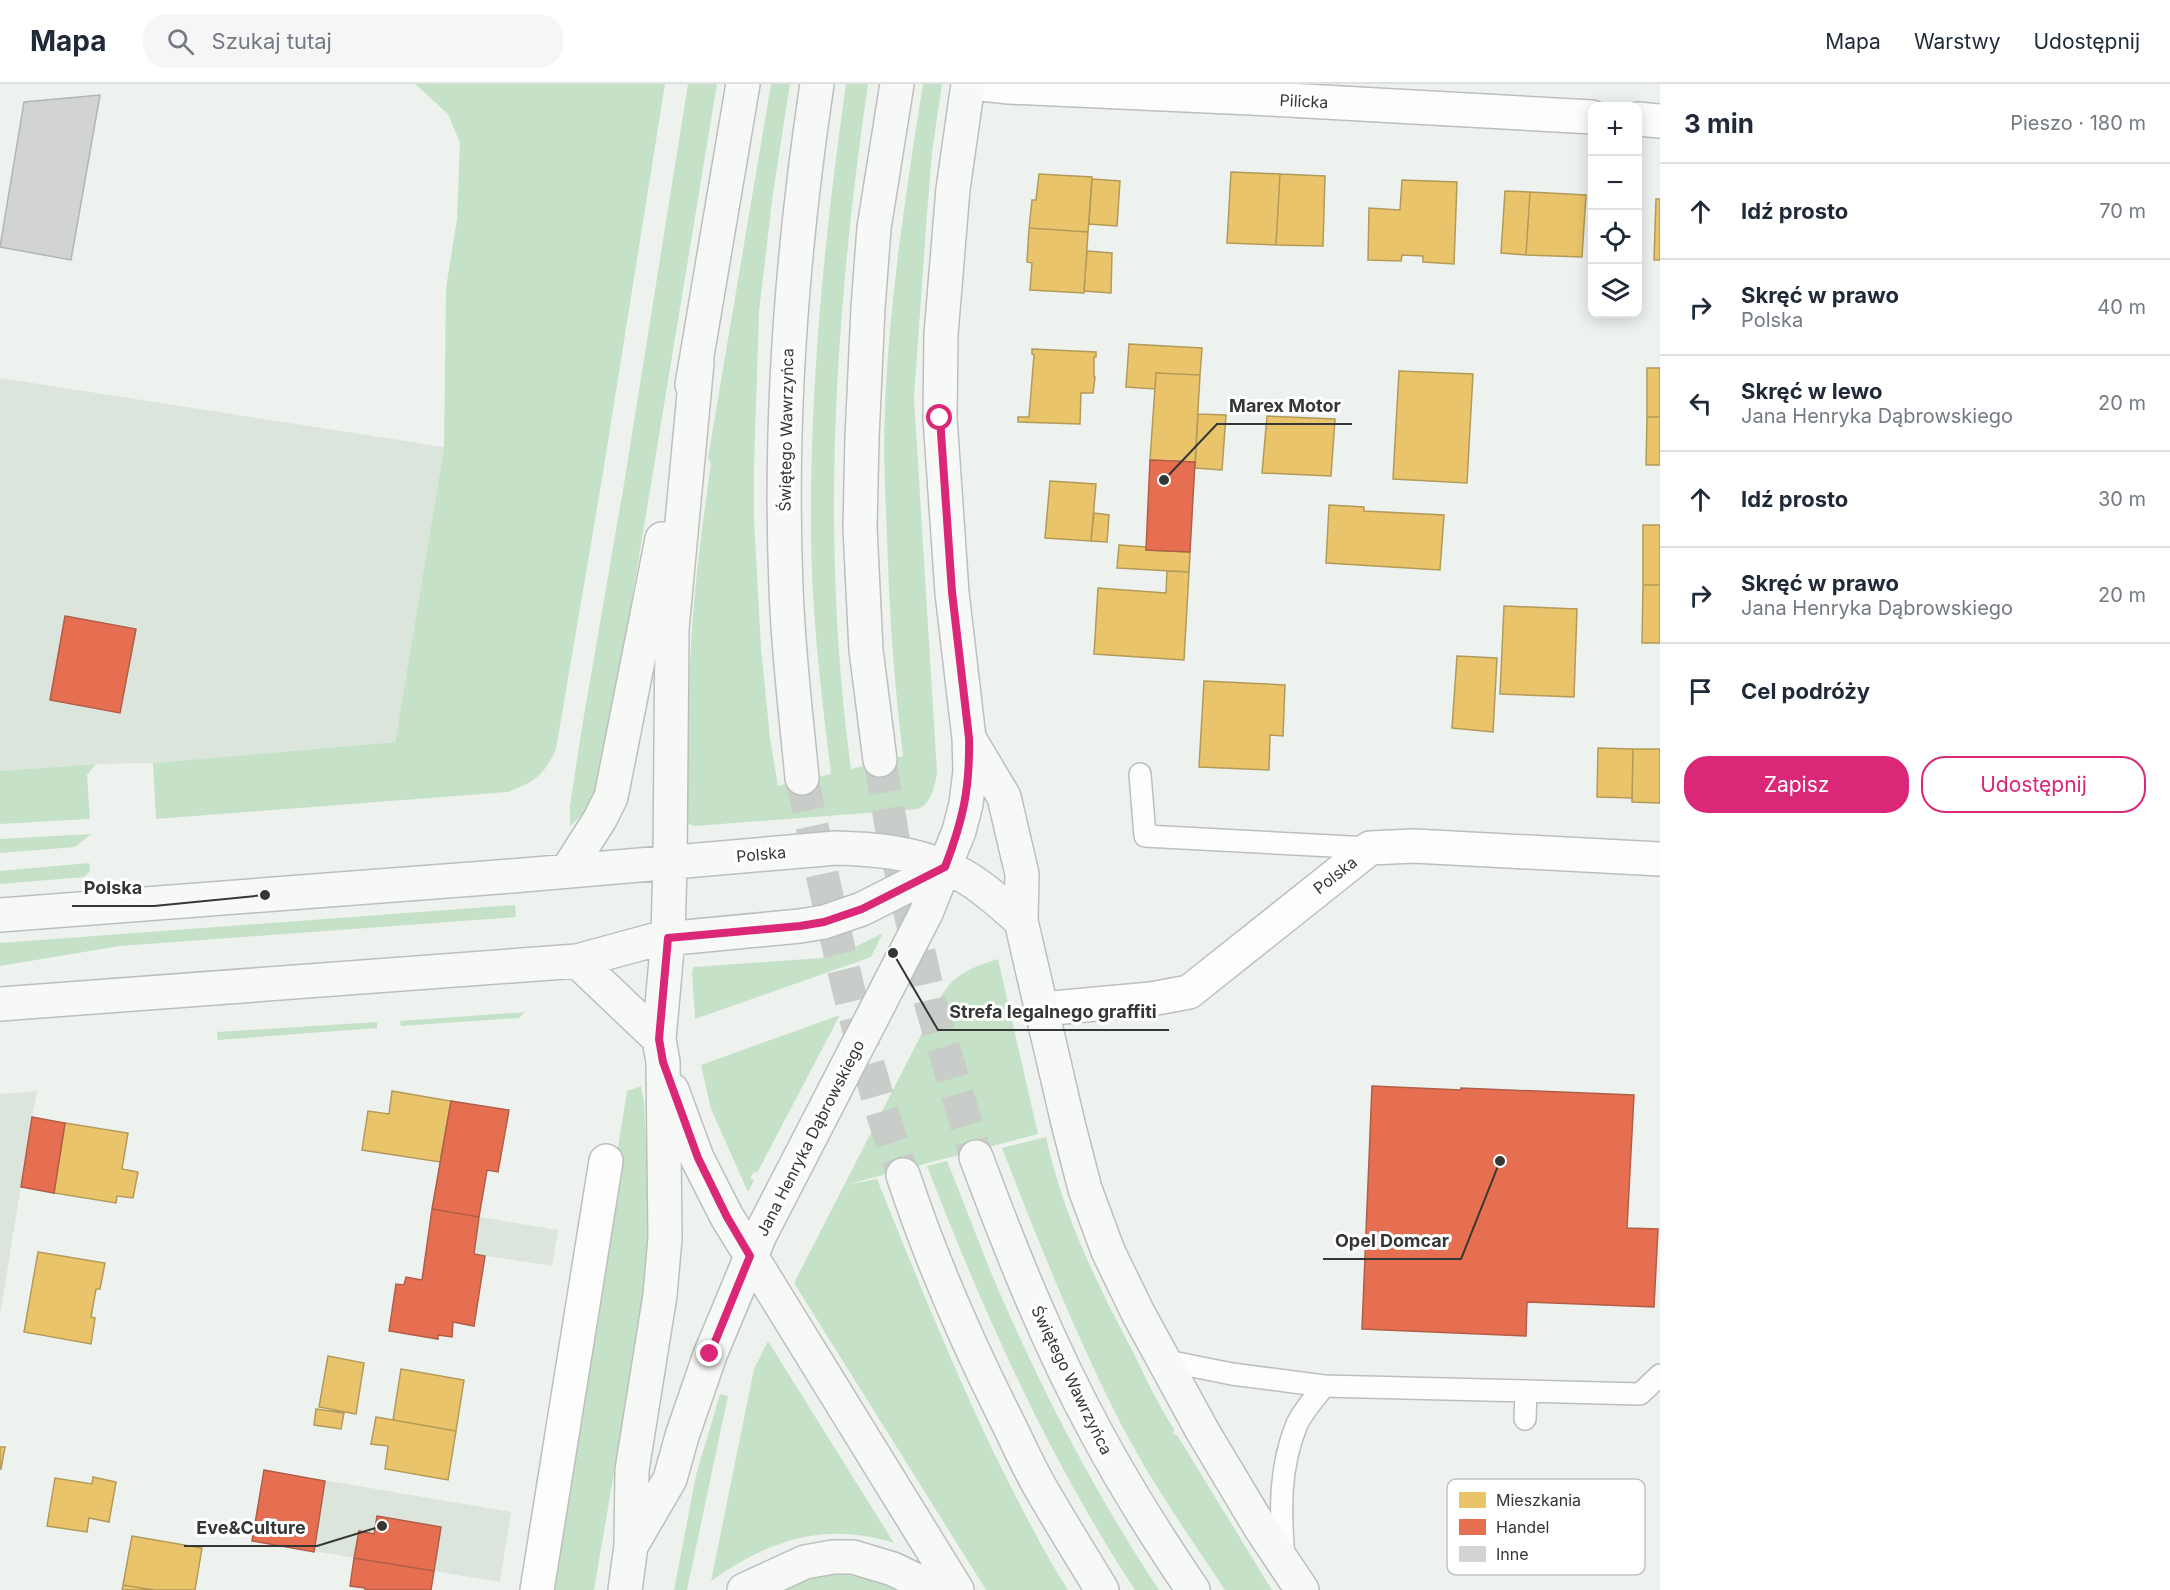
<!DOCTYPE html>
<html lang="pl">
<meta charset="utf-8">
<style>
:root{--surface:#fff;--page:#f6f6f7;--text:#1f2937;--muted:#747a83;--line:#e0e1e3;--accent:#db2777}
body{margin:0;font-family:Inter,sans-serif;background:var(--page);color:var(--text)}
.controls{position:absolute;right:18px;top:18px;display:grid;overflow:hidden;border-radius:12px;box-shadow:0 3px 15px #0003}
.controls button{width:54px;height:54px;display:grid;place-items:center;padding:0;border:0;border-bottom:2px solid var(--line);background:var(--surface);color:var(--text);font:30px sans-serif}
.stop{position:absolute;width:18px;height:18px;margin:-14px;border:4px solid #db2777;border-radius:50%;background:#fff}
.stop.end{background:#db2777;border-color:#fff;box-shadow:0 2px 6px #0008}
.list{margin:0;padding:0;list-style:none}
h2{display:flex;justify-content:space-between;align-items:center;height:78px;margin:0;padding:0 24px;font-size:26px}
h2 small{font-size:20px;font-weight:400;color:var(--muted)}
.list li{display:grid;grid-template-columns:39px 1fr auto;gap:18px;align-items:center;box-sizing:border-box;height:96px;padding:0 24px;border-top:2px solid var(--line)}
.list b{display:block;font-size:22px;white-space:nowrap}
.list p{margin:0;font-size:20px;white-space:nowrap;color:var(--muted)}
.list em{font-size:20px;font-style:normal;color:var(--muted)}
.actions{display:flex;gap:12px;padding:18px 24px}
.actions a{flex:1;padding:14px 0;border:2px solid var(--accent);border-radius:24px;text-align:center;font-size:21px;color:var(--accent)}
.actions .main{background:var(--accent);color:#fff}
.icon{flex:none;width:33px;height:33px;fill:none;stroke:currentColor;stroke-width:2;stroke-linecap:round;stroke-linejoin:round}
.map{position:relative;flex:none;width:1660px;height:1506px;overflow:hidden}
header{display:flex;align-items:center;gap:36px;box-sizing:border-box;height:84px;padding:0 30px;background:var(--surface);border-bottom:2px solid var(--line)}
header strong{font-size:28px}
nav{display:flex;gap:33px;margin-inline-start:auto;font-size:21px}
.search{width:420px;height:54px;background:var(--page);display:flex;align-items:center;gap:15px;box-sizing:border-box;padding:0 21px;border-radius:24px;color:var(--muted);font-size:22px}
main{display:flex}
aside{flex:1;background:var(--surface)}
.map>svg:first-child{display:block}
.built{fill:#dce5dc}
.green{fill:#c5e2c8}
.homes{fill:#e9c46a;stroke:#b39a5a;stroke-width:1.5}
.shops{fill:#e76f51;stroke:#b15e48;stroke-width:1.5}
.building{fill:#d1d4d1;stroke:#b2b5b2;stroke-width:1.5}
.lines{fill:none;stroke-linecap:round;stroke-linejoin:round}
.secondary-tunnel{stroke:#c9cdc9;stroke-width:33;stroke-dasharray:33 16;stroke-linecap:butt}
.lane-casing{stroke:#bcbfbc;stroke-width:24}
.street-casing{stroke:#bcbfbc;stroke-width:36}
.secondary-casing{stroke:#bcbfbc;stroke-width:36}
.lane{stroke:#fcfdfc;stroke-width:21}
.street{stroke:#fcfdfc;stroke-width:33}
.secondary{stroke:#f6f9f6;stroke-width:33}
.route{stroke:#db2777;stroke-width:8}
.labels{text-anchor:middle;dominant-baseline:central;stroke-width:6;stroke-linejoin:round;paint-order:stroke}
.street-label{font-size:16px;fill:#343734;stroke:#fff}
.key{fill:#fff;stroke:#c2c3c2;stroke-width:1.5}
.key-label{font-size:16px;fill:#343734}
.leader{fill:none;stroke:#343734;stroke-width:2}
.callout-dot{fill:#343734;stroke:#fff;stroke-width:2}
.callout-label{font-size:18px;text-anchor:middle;font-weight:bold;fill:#343734;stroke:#fff;stroke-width:6;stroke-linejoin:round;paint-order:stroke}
</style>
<header>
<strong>Mapa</strong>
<div class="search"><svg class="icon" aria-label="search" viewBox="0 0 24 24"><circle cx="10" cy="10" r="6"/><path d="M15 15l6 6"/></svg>Szukaj tutaj</div>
<nav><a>Mapa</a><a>Warstwy</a><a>Udostępnij</a></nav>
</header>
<main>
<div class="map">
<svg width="1660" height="1506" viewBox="0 0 1660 1506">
<rect width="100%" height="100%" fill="#eef2ee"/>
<path class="built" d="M 0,294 L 444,363 L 395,658 L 153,679 L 96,680 L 0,687 Z
M 37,1007 L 32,1033 L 0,1231 L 0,1010 Z
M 432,1125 L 558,1146 L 552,1182 L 473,1170 Z
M 264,1386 L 511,1428 L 500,1498 L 252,1457 Z"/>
<path class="green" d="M 415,0 L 665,0 L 602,395 L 556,665 C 543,693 535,697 508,708 L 156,735 L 153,679 L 395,658 L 444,363 L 446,204 L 457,135 L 460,59 L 448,30 Z
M 688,0 L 717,0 L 602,697 L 588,725 L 570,742 L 570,722 L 581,649 L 625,394 Z
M 771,0 L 790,0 L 773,109 L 759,228 L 754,383 L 754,434 L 761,564 L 770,654 L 778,702 L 831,690 C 821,608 811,526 811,445 C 810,295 825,148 846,0 L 868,0 C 835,227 820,456 851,685 L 903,672 C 894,598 889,525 887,451 C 885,407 883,363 885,319 C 890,212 906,106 923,0 L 942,0 L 932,68 L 926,143 L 914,314 L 937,688 C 935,701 932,719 918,725 L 695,742 L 689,740 L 686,732 C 688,669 688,606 692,544 C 696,489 703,434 711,380 L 708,374 Z
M 96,680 L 87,691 L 90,735 L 0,740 L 0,687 Z
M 91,750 L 75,763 L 0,769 L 0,755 Z
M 89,779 L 90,787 L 84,793 L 0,800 L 0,787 Z
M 515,821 L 516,833 L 120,862 L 0,882 L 0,859 Z
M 881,850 L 882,851 L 871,873 L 695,935 L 692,887 L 694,883 L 822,874 L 847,867 Z
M 998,875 L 1038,1050 L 845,1101 L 877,1095 C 914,1187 951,1279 994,1369 C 1017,1415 1040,1462 1068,1506 L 986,1506 L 794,1199 L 941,912 C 955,889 973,883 998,875 Z
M 525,928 L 519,934 L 401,942 L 400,937 Z
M 840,931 L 757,1089 L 755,1087 L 750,1094 L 754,1096 L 749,1107 L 747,1106 L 711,1025 L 701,981 Z
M 377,938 L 377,944 L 218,956 L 217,948 Z
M 641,1002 L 644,1018 C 647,1077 651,1136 647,1195 L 594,1506 L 547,1506 L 627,1007 Z
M 1046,1053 C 1063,1131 1096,1198 1133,1268 C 1146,1294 1158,1321 1174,1345 L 1173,1350 L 1177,1351 L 1272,1506 L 1225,1506 C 1189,1452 1151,1398 1121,1340 C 1075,1250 1038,1157 1002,1064 Z
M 947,1077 C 965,1120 980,1163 998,1205 C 1043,1309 1096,1411 1159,1506 L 1135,1506 C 1048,1373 984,1230 927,1082 Z
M 768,1257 L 894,1459 C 824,1437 769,1456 711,1497 L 754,1285 Z
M 720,1310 L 728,1312 L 687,1506 L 674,1506 L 696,1391 Z
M 840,1490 L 873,1495 L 903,1506 L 776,1506 C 797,1497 817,1492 840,1490 Z"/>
<path class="homes" d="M 1231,88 L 1280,90 L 1276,161 L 1227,159 Z
M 1039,90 L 1092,93 L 1088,148 L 1029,144 L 1032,116 L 1036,116 Z
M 1280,90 L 1325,92 L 1323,162 L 1276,161 Z
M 1092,95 L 1120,97 L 1117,142 L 1089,140 Z
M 1402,96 L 1457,98 L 1454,180 L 1423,178 L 1423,172 L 1402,171 L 1401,177 L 1368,176 L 1369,124 L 1400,126 Z
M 1505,107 L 1530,108 L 1526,171 L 1501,169 Z
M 1530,108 L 1586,111 L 1582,173 L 1526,171 Z
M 1656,115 L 1660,115 L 1660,176 L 1654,176 Z
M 1029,144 L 1088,148 L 1084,209 L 1030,206 L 1032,179 L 1027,178 Z
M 1087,167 L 1112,169 L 1111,209 L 1084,207 Z
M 1129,260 L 1202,264 L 1200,291 L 1156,289 L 1155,305 L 1126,303 Z
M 1032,265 L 1096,268 L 1096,273 L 1094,273 L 1094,293 L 1095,293 L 1093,309 L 1081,309 L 1080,340 L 1018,338 L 1018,333 L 1029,333 L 1034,271 L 1032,270 Z
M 1647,284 L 1660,284 L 1660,333 L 1647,333 Z
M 1399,287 L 1473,290 L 1467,399 L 1393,395 Z
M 1156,289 L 1200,291 L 1195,378 L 1150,376 Z
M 1198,330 L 1226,331 L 1222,386 L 1195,384 Z
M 1267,332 L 1335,335 L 1331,392 L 1262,389 Z
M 1647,333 L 1660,333 L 1660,381 L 1646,381 Z
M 1050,397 L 1096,400 L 1091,457 L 1045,454 Z
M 1329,421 L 1364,423 L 1364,427 L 1444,431 L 1440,486 L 1326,479 Z
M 1094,429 L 1109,431 L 1107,458 L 1091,457 Z
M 1643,441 L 1660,441 L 1660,501 L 1643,501 Z
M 1119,461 L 1146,463 L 1146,466 L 1190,468 L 1189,488 L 1117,484 Z
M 1167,487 L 1189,488 L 1184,576 L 1094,570 L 1098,504 L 1166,509 Z
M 1643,501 L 1660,501 L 1660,559 L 1642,559 Z
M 1504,522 L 1577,525 L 1574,613 L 1500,610 Z
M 1457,572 L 1497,574 L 1493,648 L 1452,644 Z
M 1204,597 L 1285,601 L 1283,652 L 1270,651 L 1269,686 L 1199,683 Z
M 1598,664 L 1633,665 L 1632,714 L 1597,713 Z
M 1633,665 L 1660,665 L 1660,719 L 1632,718 Z
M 392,1007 L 451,1017 L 440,1078 L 362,1066 L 368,1027 L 389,1030 Z
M 65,1039 L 128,1049 L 122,1085 L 138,1088 L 133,1114 L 117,1112 L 116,1119 L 54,1109 Z
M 38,1168 L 105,1179 L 100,1205 L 96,1205 L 91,1233 L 95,1234 L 91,1260 L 24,1248 Z
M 328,1272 L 364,1279 L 356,1330 L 319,1323 Z
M 401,1285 L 464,1296 L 456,1347 L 393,1336 Z
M 316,1325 L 344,1329 L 341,1345 L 314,1341 Z
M 376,1333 L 456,1347 L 448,1396 L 385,1385 L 388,1362 L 371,1360 Z
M 0,1363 L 5,1363 L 1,1385 L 0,1385 Z
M 93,1393 L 116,1398 L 109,1438 L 89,1434 L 87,1448 L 47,1442 L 55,1394 L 92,1400 Z
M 132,1452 L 202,1464 L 195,1506 L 154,1506 L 123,1501 Z
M 123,1501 L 154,1506 L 122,1506 Z"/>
<path class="shops" d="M 1150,376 L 1195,378 L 1190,468 L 1146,466 Z
M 65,532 L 136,545 L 120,629 L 50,616 Z
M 1372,1002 L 1461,1006 L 1461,1004 L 1634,1011 L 1627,1144 L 1658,1145 L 1654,1223 L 1527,1218 L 1526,1252 L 1362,1245 Z
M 451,1017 L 509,1026 L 498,1088 L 487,1086 L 479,1133 L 432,1125 Z
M 32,1033 L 65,1039 L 54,1109 L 21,1103 Z
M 432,1125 L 479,1133 L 474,1170 L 485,1172 L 474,1242 L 453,1238 L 452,1253 L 438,1251 L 438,1255 L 389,1247 L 396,1200 L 404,1201 L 406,1193 L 422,1196 Z
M 264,1386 L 325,1397 L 314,1468 L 252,1457 Z
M 377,1432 L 441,1443 L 434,1487 L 354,1474 L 359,1447 L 374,1450 Z
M 354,1474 L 434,1487 L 431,1506 L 365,1506 L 365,1504 L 350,1502 Z"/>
<path class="building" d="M 100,11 L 71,176 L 0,163 L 24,18 Z"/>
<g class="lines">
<path class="secondary-tunnel" d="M 880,676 L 893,753 L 931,921 L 976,1073
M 802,694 C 830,828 857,962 903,1091"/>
<defs>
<path id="lane" d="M 1140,690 L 1145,752 L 1370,764
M 1162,1276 L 1232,1290 L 1324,1302 L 1640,1310 L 1660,1291
M 1525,1335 L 1526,1307
M 1284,1474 C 1280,1428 1279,1383 1297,1340 C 1303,1327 1315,1314 1324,1302"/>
<path id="street" d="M 981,0 L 1009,3 L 1251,14 L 1592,33
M 1638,35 L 1660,37
M 1042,925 L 1151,915 L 1189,908 L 1370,764 L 1414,762 L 1660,775
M 537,1506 L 606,1077"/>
<path id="secondary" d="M 692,301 L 743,0
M 970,656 L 1004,713 L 1022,790 L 1021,837 L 1068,1039 L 1085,1105 L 1108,1167 L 1138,1229 L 1203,1348 L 1260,1443 L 1302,1506
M 880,676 L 866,566 L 860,444 L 862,354 L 868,224 L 874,144 L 897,0
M 802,694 C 796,630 788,567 786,503 C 779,335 792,167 817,0
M 567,787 L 600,735 L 611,713 L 662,455
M 0,831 L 512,792 L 836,764 C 872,765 911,768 945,783 C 974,794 998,817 1021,837
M 577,877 L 659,955
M 0,920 L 577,877 L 654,856 L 800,842 L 824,838 L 862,825 L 945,783
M 672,1006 L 697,1074 L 727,1133 L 957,1506
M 976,1073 C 1011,1167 1049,1262 1097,1350 C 1126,1404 1159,1456 1193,1506
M 903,1091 C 931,1175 966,1256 1006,1335 C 1018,1359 1029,1385 1043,1408 C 1062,1441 1082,1473 1102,1506
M 631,1462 L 670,1395 L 682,1352 L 710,1271 L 760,1151 L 926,829 L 959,747 L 966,720 L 970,687 L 969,654 L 952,509 L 940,334 L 941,250 L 953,105 L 968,0
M 625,1506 L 631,1462 L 632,1386 L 660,1211 L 665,1154 L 663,978 L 659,955 L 668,854 L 670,777 L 672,545 L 697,278
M 744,1506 L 805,1478 L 833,1473 L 853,1473 L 893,1485 L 936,1506"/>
</defs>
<use href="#lane" class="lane-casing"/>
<use href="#street" class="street-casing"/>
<use href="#secondary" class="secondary-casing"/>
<use href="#lane" class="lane"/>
<use href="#street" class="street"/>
<use href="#secondary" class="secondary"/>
</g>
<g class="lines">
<path class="route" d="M 710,1270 L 750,1172 L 727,1133 L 698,1074 L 663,978 L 659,955 L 668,854 L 800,842 L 824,838 L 862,825 L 945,783 C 963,736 970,705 969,654 L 952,508 L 940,334"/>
</g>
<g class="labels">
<g class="street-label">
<text transform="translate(1304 17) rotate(3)">Pilicka</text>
<text transform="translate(786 346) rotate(-89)">Świętego Wawrzyńca</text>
<text transform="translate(761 770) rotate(-5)">Polska</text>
<text transform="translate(1335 791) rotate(-38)">Polska</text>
<text transform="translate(810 1054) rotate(-63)">Jana Henryka Dąbrowskiego</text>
<text transform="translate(1072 1296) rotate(64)">Świętego Wawrzyńca</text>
</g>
</g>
<rect x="1447" y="1395" width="198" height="96" rx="9" class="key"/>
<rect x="1459" y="1408" width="27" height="16" fill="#e9c46a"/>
<rect x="1459" y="1435" width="27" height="16" fill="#e76f51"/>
<rect x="1459" y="1462" width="27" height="16" fill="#d1d4d1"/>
<g class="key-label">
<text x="1496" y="1422">Mieszkania</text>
<text x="1496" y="1449">Handel</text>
<text x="1496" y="1476">Inne</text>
</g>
<path class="leader" d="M1164 396L1217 340H1352M265 811L154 822H72M893 869L938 946H1169M1500 1077L1461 1175H1323M382 1442L317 1462H184"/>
<g class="callout-dot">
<circle cx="1164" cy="396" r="6"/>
<circle cx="265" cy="811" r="6"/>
<circle cx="893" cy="869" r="6"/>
<circle cx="1500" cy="1077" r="6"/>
<circle cx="382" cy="1442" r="6"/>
</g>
<g class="callout-label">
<text x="1285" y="328">Marex Motor</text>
<text x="113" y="810">Polska</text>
<text x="1053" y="934">Strefa legalnego graffiti</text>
<text x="1392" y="1163">Opel Domcar</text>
<text x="251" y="1450">Eve&amp;Culture</text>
</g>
</svg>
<div class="controls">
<button>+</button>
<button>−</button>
<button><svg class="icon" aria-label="locate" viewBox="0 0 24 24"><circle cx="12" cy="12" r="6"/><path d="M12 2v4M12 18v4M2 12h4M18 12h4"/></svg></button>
<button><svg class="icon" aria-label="layers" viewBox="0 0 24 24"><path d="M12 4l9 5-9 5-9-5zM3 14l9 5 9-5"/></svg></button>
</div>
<div class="stop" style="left:940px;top:334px"></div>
<div class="stop end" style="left:710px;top:1270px"></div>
</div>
<aside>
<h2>3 min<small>Pieszo · 180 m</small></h2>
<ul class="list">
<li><svg class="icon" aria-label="ahead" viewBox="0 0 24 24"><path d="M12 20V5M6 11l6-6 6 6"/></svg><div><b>Idź prosto</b></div><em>70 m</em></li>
<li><svg class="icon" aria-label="right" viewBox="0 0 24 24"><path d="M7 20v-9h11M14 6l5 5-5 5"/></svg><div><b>Skręć w prawo</b><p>Polska</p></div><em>40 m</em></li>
<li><svg class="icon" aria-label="left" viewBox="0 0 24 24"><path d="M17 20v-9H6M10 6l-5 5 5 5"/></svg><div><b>Skręć w lewo</b><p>Jana Henryka Dąbrowskiego</p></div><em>20 m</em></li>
<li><svg class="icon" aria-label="ahead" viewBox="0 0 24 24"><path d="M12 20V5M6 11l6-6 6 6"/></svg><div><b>Idź prosto</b></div><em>30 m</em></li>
<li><svg class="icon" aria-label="right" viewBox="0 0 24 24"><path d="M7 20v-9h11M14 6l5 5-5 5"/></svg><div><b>Skręć w prawo</b><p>Jana Henryka Dąbrowskiego</p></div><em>20 m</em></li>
<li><svg class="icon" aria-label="arrive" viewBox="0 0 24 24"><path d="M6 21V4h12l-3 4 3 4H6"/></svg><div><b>Cel podróży</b></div></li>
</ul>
<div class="actions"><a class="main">Zapisz</a><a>Udostępnij</a></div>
</aside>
</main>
